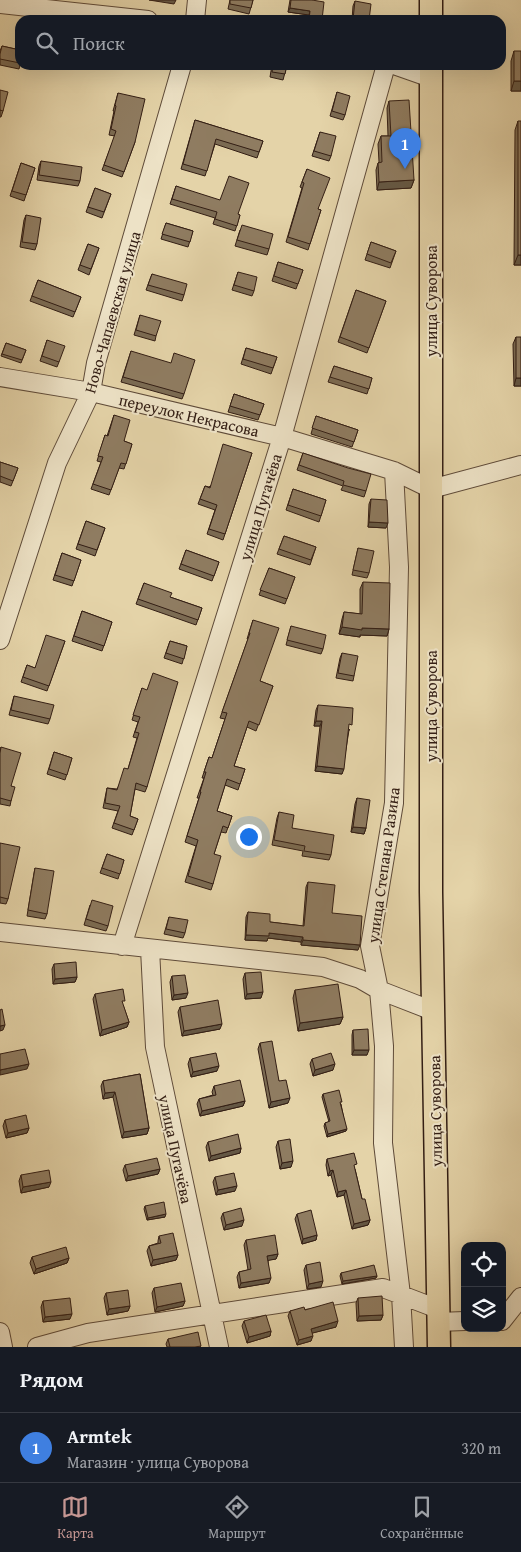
<!DOCTYPE html>
<html lang="ru">
<meta charset="utf-8">
<style>
:root{--surface:#171b24;--page:#20242c;--text:#f1f3f6;--muted:#9ea1a6;--line:#363941;--accent:#c59692}
body{margin:0;font-family:"Gentium Book Plus",serif;background:var(--page);color:var(--text)}
.controls{position:absolute;right:15px;bottom:15px;display:grid;overflow:hidden;border-radius:10px;box-shadow:0 5px 20px #0002}
.controls button{width:45px;height:45px;display:grid;place-items:center;padding:0;border:0;border-bottom:1px solid var(--line);background:var(--surface);color:var(--text);font:25px sans-serif}
.you{position:absolute;left:248px;top:836px;width:18px;height:18px;margin:-12px;border:4px solid #fff;border-radius:50%;background:#1a73e8;box-shadow:0 0 0 8px #1a73e833}
.badge{display:grid;place-items:center;width:32px;height:32px;border-radius:50%;background:var(--accent);color:#fff;font-size:16px;font-weight:700}
.pin{position:absolute;translate:-50% -41px;filter:drop-shadow(0 1px 2px #0008)}
.pin::after{content:'';position:absolute;top:26px;width:18px;height:15px;background:inherit;clip-path:polygon(0 0,100% 0,50% 100%)}
.list{margin:0;padding:0;list-style:none}
h2{display:flex;justify-content:space-between;align-items:center;height:65px;margin:0;padding:0 20px;font-size:21px}
h2 small{font-size:16px;font-weight:400;color:var(--muted)}
.list li{display:grid;grid-template-columns:32px 1fr auto;gap:15px;align-items:center;box-sizing:border-box;height:70px;padding:0 20px;border-top:1px solid var(--line)}
.list b{display:block;font-size:19px;white-space:nowrap}
.list p{margin:0;font-size:16px;white-space:nowrap;color:var(--muted)}
.list em{font-size:16px;font-style:normal;color:var(--muted)}
.icon{flex:none;width:28px;height:28px;fill:none;stroke:currentColor;stroke-width:2;stroke-linecap:round;stroke-linejoin:round}
.map{position:relative;flex:none;width:521px;height:1347px;overflow:hidden}
.search{position:absolute;background:var(--surface);box-shadow:0 5px 20px #0002;left:15px;right:15px;top:15px;height:55px;display:flex;align-items:center;gap:12px;box-sizing:border-box;padding:0 18px;border-radius:15px;color:var(--muted);font-size:19px}
.sheet{height:135px;background:var(--surface)}
nav{display:flex;justify-content:space-around;align-items:center;box-sizing:border-box;height:70px;border-top:1px solid var(--line);background:var(--surface);font-size:14px;color:var(--muted)}
nav a{display:grid;justify-items:center;gap:2px}
nav .on{color:var(--accent)}
.map>svg:first-child{display:block}
.lines{fill:none;stroke-linecap:round;stroke-linejoin:round}
.minor-casing{stroke:#5f4b39;stroke-width:20}
.major-casing{stroke:#331e14;stroke-width:25}
.minor{stroke:#ede2c6;stroke-width:18}
.major{stroke:#e4d3a8;stroke-width:22}
.wall{fill:#7b6b53;stroke:#331e14}
.shaded-wall{fill:#645744;stroke:#331e14}
.building{fill:#8f7c61;stroke:#331e14}
.labels{text-anchor:middle;dominant-baseline:central;stroke-width:4;stroke-linejoin:round;paint-order:stroke}
.street-label{font-size:16px;fill:#331e14;stroke:#ede2c6}
</style>
<div class="map">
<svg width="521" height="1347" viewBox="0 0 521 1347">
<rect width="100%" height="100%" fill="#e4d3a8"/>
<filter id="stains"><feTurbulence type="fractalNoise" baseFrequency=".004" numOctaves="4"/><feColorMatrix values="0 0 0 0 .2 0 0 0 0 .09 0 0 0 0 .02 0 0 0 .5 -.17"/></filter>
<radialGradient id="worn" r=".72"><stop offset=".6" stop-color="#630" stop-opacity="0"/><stop offset="1" stop-color="#630" stop-opacity=".3"/></radialGradient>
<g class="lines">
<defs>
<path id="minor" d="M 0,4 L 148,20
M 195,20 L 197,0
M 394,65 L 431,78
M 0,377 L 91,392 L 282,437 L 394,471 L 431,489 L 521,465
M 394,471 L 399,567 L 394,803 L 370,946 L 379,990 L 384,1046 L 383,1143 L 401,1295 L 404,1347
M 0,640 L 57,463 L 91,392 L 96,363 L 182,65
M 0,932 L 323,967 L 360,979 L 379,990 L 433,1011
M 122,946 L 282,437 L 386,65
M 150,949 L 155,1047 L 219,1347
M 502,1321 L 521,1297
M 438,1322 L 465,1321
M 0,1332 L 3,1347
M 37,1347 L 88,1333 L 383,1288 L 438,1309"/>
<path id="major" d="M 431,0 L 431,20
M 431,65 L 431,892 L 439,1347"/>
</defs>
<use href="#minor" class="minor-casing"/>
<use href="#major" class="major-casing"/>
<use href="#minor" class="minor"/>
<use href="#major" class="major"/>
</g>
<path class="wall" d="M 230,0 L 253,0 L 249,14 L 228,9 Z
M 290,0 L 312,0 L 322,20 L 308,20 L 309,15 L 288,12 Z
M 355,1 L 369,20 L 352,20 L 353,6 Z
M 2,46 L 20,50 L 20,65 L 19,69 L 0,65 L 0,51 Z
M 514,51 L 521,91 L 511,91 L 511,61 Z
M 149,65 L 160,65 L 159,67 Z
M 272,65 L 287,65 L 283,80 L 270,77 Z
M 0,90 L 3,111 L 1,117 L 0,117 Z
M 337,92 L 345,115 L 343,120 L 330,116 Z
M 118,93 L 135,142 L 122,177 L 102,170 L 115,136 L 109,135 L 114,111 L 113,111 Z
M 389,101 L 414,180 L 411,188 L 377,190 L 376,170 L 378,163 L 379,162 L 378,144 L 381,136 L 388,136 L 387,108 Z
M 195,120 L 263,141 L 257,158 L 215,144 L 205,176 L 181,169 Z
M 518,121 L 521,265 L 514,265 L 515,130 Z
M 320,132 L 331,156 L 329,161 L 312,156 Z
M 41,161 L 80,181 L 78,186 L 37,180 L 39,166 Z
M 21,163 L 35,168 L 24,201 L 10,196 Z
M 307,169 L 318,209 L 321,210 L 308,250 L 286,242 L 302,188 L 300,187 Z
M 176,186 L 240,215 L 235,231 L 213,224 L 215,218 L 170,204 Z
M 95,188 L 111,194 L 102,218 L 86,212 Z
M 26,215 L 37,244 L 35,250 L 20,247 L 24,220 Z
M 166,223 L 193,231 L 188,247 L 161,239 Z
M 240,230 L 269,249 L 267,255 L 235,246 Z
M 371,242 L 396,251 L 390,268 L 365,260 Z
M 88,244 L 99,248 L 89,275 L 78,270 Z
M 278,262 L 303,270 L 296,289 L 272,281 Z
M 238,272 L 254,291 L 252,296 L 232,290 Z
M 152,274 L 184,295 L 182,301 L 146,290 Z
M 38,280 L 81,297 L 73,317 L 30,301 Z
M 356,290 L 386,301 L 367,353 L 338,342 Z
M 140,315 L 156,336 L 155,341 L 134,335 Z
M 516,337 L 521,386 L 514,386 L 513,344 Z
M 47,340 L 59,362 L 57,367 L 40,361 Z
M 6,343 L 26,350 L 21,363 L 1,356 Z
M 246,348 L 277,357 L 271,374 L 241,364 Z
M 131,351 L 184,394 L 182,399 L 121,382 Z
M 334,366 L 372,378 L 367,394 L 328,382 Z
M 234,394 L 264,404 L 258,420 L 228,412 Z
M 114,415 L 124,441 L 132,444 L 124,469 L 119,468 L 109,495 L 91,489 L 101,462 L 97,461 L 105,435 L 107,436 Z
M 316,416 L 358,430 L 352,447 L 311,434 Z
M 252,453 L 223,540 L 207,534 L 215,510 L 198,504 L 205,486 L 209,487 Z
M 303,453 L 366,491 L 364,497 L 341,490 L 343,486 L 297,470 Z
M 0,462 L 18,468 L 11,486 L 0,482 Z
M 293,489 L 326,500 L 319,522 L 286,510 Z
M 371,499 L 386,528 L 368,527 L 369,504 Z
M 86,521 L 105,528 L 95,556 L 76,549 Z
M 284,536 L 316,547 L 310,565 L 277,554 Z
M 358,548 L 369,573 L 367,578 L 352,575 Z
M 186,550 L 219,562 L 212,581 L 179,569 Z
M 62,553 L 81,560 L 72,586 L 53,580 Z
M 269,568 L 295,577 L 285,604 L 259,595 Z
M 363,582 L 389,629 L 387,636 L 360,635 L 360,637 L 339,634 L 342,619 L 344,612 L 360,614 L 360,589 Z
M 144,583 L 170,597 L 202,608 L 196,625 L 136,604 Z
M 82,611 L 112,622 L 102,651 L 72,641 Z
M 253,620 L 260,681 L 273,686 L 256,731 L 247,727 L 234,766 L 245,769 L 238,790 L 225,785 L 217,811 L 232,816 L 226,833 L 221,832 L 214,854 L 213,884 L 211,890 L 185,882 L 196,846 L 185,842 L 199,798 L 197,798 L 204,778 L 202,778 L 209,757 L 212,758 L 225,719 L 220,718 L 248,639 L 247,639 Z
M 291,626 L 323,649 L 321,654 L 286,645 Z
M 65,641 L 47,691 L 21,682 L 27,665 L 35,668 Z
M 170,641 L 187,646 L 182,664 L 164,658 Z
M 342,653 L 354,676 L 353,681 L 336,678 L 340,658 Z
M 142,688 L 147,787 L 145,792 L 135,789 L 130,816 L 138,819 L 132,835 L 112,828 L 118,811 L 103,808 L 107,788 L 117,789 L 128,769 L 137,738 L 133,737 L 138,722 L 132,720 Z
M 14,696 L 50,719 L 48,724 L 9,715 Z
M 318,705 L 350,730 L 349,730 L 342,774 L 315,771 L 320,726 L 314,726 L 316,710 Z
M 1,747 L 11,786 L 11,801 L 10,806 L 0,804 L 0,751 Z
M 54,752 L 72,758 L 65,780 L 47,774 Z
M 357,798 L 366,828 L 364,834 L 351,832 L 355,804 Z
M 279,812 L 292,828 L 331,855 L 329,860 L 302,856 L 303,851 L 272,845 L 277,818 Z
M 0,843 L 8,899 L 6,904 L 0,903 Z
M 107,854 L 124,860 L 118,879 L 100,873 Z
M 35,868 L 47,914 L 45,919 L 27,916 L 34,873 Z
M 308,882 L 332,913 L 358,950 L 301,945 L 301,942 L 268,938 L 267,941 L 245,940 L 246,917 L 248,912 L 270,922 L 303,926 L 306,887 Z
M 90,905 L 108,926 L 106,931 L 84,925 Z
M 169,917 L 185,933 L 183,938 L 164,934 Z
M 54,964 L 77,977 L 75,982 L 53,984 L 52,969 Z
M 245,973 L 261,998 L 245,999 L 243,979 Z
M 172,976 L 186,998 L 172,1000 L 170,982 Z
M 295,990 L 343,1017 L 340,1024 L 298,1031 L 293,998 Z
M 95,994 L 123,1005 L 129,1022 L 127,1027 L 100,1036 L 93,999 Z
M 180,1007 L 220,1029 L 182,1036 L 178,1012 Z
M 353,1030 L 367,1055 L 352,1055 L 352,1035 Z
M 260,1043 L 279,1081 L 288,1103 L 269,1108 L 258,1049 Z
M 190,1058 L 217,1071 L 191,1077 L 188,1064 Z
M 312,1059 L 333,1070 L 313,1076 L 310,1064 Z
M 140,1074 L 149,1128 L 147,1134 L 122,1138 L 113,1097 L 103,1099 L 101,1086 L 103,1081 Z
M 214,1086 L 245,1101 L 243,1106 L 200,1116 L 197,1104 L 199,1099 L 213,1095 L 212,1092 Z
M 323,1094 L 341,1104 L 346,1131 L 327,1137 L 324,1126 L 325,1123 L 329,1122 L 322,1097 Z
M 5,1120 L 29,1128 L 27,1133 L 6,1138 L 3,1126 Z
M 278,1141 L 291,1167 L 280,1169 L 276,1147 Z
M 208,1142 L 241,1148 L 240,1153 L 209,1161 L 206,1147 Z
M 327,1159 L 355,1169 L 362,1199 L 370,1220 L 368,1225 L 352,1229 L 344,1195 L 337,1197 L 331,1175 L 328,1176 L 326,1165 Z
M 125,1165 L 160,1169 L 158,1174 L 126,1181 L 123,1170 Z
M 21,1175 L 49,1187 L 21,1193 L 19,1181 Z
M 215,1177 L 235,1191 L 216,1195 L 213,1182 Z
M 145,1206 L 165,1217 L 147,1220 L 144,1209 Z
M 223,1213 L 242,1226 L 224,1230 L 221,1218 Z
M 297,1214 L 317,1235 L 316,1240 L 302,1244 L 295,1219 Z
M 159,1236 L 178,1255 L 176,1260 L 151,1266 L 147,1251 L 149,1246 L 158,1243 L 158,1241 Z
M 246,1240 L 278,1254 L 276,1259 L 268,1260 L 269,1283 L 239,1288 L 237,1277 L 239,1272 L 248,1270 L 244,1245 Z
M 32,1257 L 69,1258 L 67,1263 L 34,1274 L 30,1263 Z
M 306,1265 L 321,1287 L 307,1289 L 304,1270 Z
M 341,1273 L 377,1276 L 376,1278 L 342,1284 L 340,1276 Z
M 154,1288 L 185,1301 L 183,1306 L 155,1312 L 152,1293 Z
M 106,1293 L 130,1306 L 128,1311 L 107,1315 L 104,1298 Z
M 358,1298 L 383,1315 L 381,1320 L 357,1321 L 356,1303 Z
M 43,1301 L 70,1319 L 43,1322 L 41,1307 Z
M 305,1310 L 336,1327 L 312,1333 L 311,1341 L 297,1345 L 288,1316 L 290,1311 Z
M 244,1321 L 271,1331 L 270,1336 L 247,1343 L 242,1326 Z
M 168,1339 L 201,1346 L 200,1347 L 167,1347 L 166,1344 Z"/>
<path class="shaded-wall" d="M 149,0 L 176,0 L 174,4 Z
M 290,8 L 310,11 L 309,15 L 288,12 Z
M 514,81 L 521,81 L 521,91 L 511,91 Z
M 414,180 L 411,188 L 377,190 L 379,182 Z
M 518,255 L 521,255 L 521,265 L 514,265 Z
M 516,378 L 521,378 L 521,386 L 514,386 Z
M 369,522 L 388,523 L 386,528 L 368,527 Z
M 342,627 L 362,628 L 389,629 L 387,636 L 360,635 L 360,637 L 339,634 Z
M 316,721 L 322,721 L 320,726 L 314,726 Z
M 317,766 L 344,769 L 342,774 L 315,771 Z
M 353,827 L 366,828 L 364,834 L 351,832 Z
M 269,933 L 303,937 L 301,942 L 268,938 L 267,941 L 245,940 L 246,935 Z
M 303,940 L 360,945 L 358,950 L 301,945 Z
M 77,977 L 75,982 L 53,984 L 55,979 Z
M 263,992 L 261,998 L 245,999 L 247,994 Z
M 188,993 L 186,998 L 172,1000 L 174,995 Z
M 343,1017 L 340,1024 L 298,1031 L 300,1023 Z
M 129,1022 L 127,1027 L 100,1036 L 102,1030 Z
M 222,1024 L 220,1029 L 182,1036 L 184,1031 Z
M 5,1025 L 3,1030 L 0,1031 L 0,1026 Z
M 354,1050 L 369,1050 L 367,1055 L 352,1055 Z
M 29,1064 L 27,1069 L 0,1075 L 0,1070 Z
M 335,1064 L 333,1070 L 313,1076 L 315,1070 Z
M 219,1066 L 217,1071 L 191,1077 L 193,1072 Z
M 115,1092 L 113,1097 L 103,1099 L 105,1093 Z
M 290,1098 L 288,1103 L 269,1108 L 271,1102 Z
M 245,1101 L 243,1106 L 200,1116 L 202,1111 Z
M 29,1128 L 27,1133 L 6,1138 L 8,1133 Z
M 149,1128 L 147,1134 L 122,1138 L 124,1132 Z
M 347,1129 L 346,1131 L 327,1137 L 328,1134 Z
M 241,1148 L 240,1153 L 209,1161 L 211,1156 Z
M 293,1161 L 291,1167 L 280,1169 L 282,1163 Z
M 160,1169 L 158,1174 L 126,1181 L 128,1176 Z
M 333,1170 L 331,1175 L 328,1176 L 330,1171 Z
M 51,1182 L 49,1187 L 21,1193 L 23,1187 Z
M 237,1186 L 235,1191 L 216,1195 L 218,1190 Z
M 346,1190 L 344,1195 L 337,1197 L 338,1192 Z
M 166,1214 L 165,1217 L 147,1220 L 148,1218 Z
M 244,1220 L 242,1226 L 224,1230 L 226,1225 Z
M 370,1220 L 368,1225 L 352,1229 L 354,1224 Z
M 317,1235 L 316,1240 L 302,1244 L 303,1239 Z
M 278,1254 L 276,1259 L 265,1261 L 267,1256 Z
M 178,1255 L 176,1260 L 151,1266 L 153,1260 Z
M 69,1258 L 67,1263 L 34,1274 L 36,1269 Z
M 377,1276 L 376,1278 L 342,1284 L 343,1281 Z
M 271,1278 L 269,1283 L 239,1288 L 241,1283 Z
M 323,1281 L 321,1287 L 307,1289 L 309,1284 Z
M 185,1301 L 183,1306 L 155,1312 L 157,1307 Z
M 130,1306 L 128,1311 L 107,1315 L 109,1309 Z
M 72,1314 L 70,1319 L 43,1322 L 45,1317 Z
M 383,1315 L 381,1320 L 357,1321 L 359,1316 Z
M 338,1321 L 336,1327 L 309,1334 L 311,1329 Z
M 271,1331 L 270,1336 L 247,1343 L 249,1337 Z
M 313,1336 L 311,1341 L 297,1345 L 299,1340 Z"/>
<path class="building" d="M 230,0 L 253,0 L 251,8 L 230,4 Z
M 291,0 L 312,0 L 324,2 L 322,20 L 309,19 L 310,11 L 290,8 Z
M 355,1 L 371,4 L 369,20 L 353,19 Z
M 2,46 L 20,50 L 20,63 L 0,59 L 0,54 Z
M 514,51 L 521,51 L 521,81 L 514,81 Z
M 273,65 L 287,65 L 285,74 L 272,72 Z
M 0,90 L 8,92 L 3,111 L 0,110 L 0,111 Z
M 337,92 L 350,96 L 345,115 L 332,111 Z
M 118,93 L 145,99 L 135,142 L 124,172 L 104,165 L 116,131 L 111,129 L 116,106 L 115,105 Z
M 409,100 L 414,180 L 379,182 L 378,163 L 382,162 L 381,136 L 391,136 L 389,101 Z
M 195,120 L 263,141 L 259,152 L 216,139 L 207,171 L 183,164 Z
M 518,121 L 521,121 L 521,255 L 518,255 Z
M 320,132 L 336,136 L 331,156 L 314,151 Z
M 41,161 L 82,167 L 80,181 L 39,175 Z
M 21,163 L 35,168 L 26,195 L 12,191 Z
M 307,169 L 330,178 L 318,209 L 321,210 L 310,244 L 288,237 L 304,183 L 302,182 Z
M 229,176 L 249,183 L 238,214 L 240,215 L 237,226 L 215,219 L 217,212 L 172,199 L 176,186 L 220,200 Z
M 95,188 L 111,194 L 104,212 L 88,207 Z
M 26,215 L 41,218 L 37,244 L 22,242 Z
M 166,223 L 193,231 L 190,242 L 162,234 Z
M 242,225 L 273,234 L 269,249 L 237,240 Z
M 371,242 L 396,251 L 391,263 L 367,254 Z
M 88,244 L 99,248 L 91,269 L 80,265 Z
M 278,262 L 303,270 L 298,284 L 274,276 Z
M 238,272 L 257,277 L 254,291 L 234,285 Z
M 152,274 L 187,284 L 184,295 L 148,285 Z
M 38,280 L 81,297 L 75,312 L 32,296 Z
M 356,290 L 386,301 L 369,348 L 340,337 Z
M 140,315 L 161,321 L 156,336 L 136,330 Z
M 516,337 L 521,337 L 521,378 L 516,378 Z
M 47,340 L 65,346 L 59,362 L 42,356 Z
M 6,343 L 26,350 L 22,360 L 2,354 Z
M 246,348 L 277,357 L 273,368 L 243,359 Z
M 131,351 L 171,363 L 174,353 L 195,360 L 184,394 L 123,377 Z
M 334,366 L 372,378 L 369,389 L 330,377 Z
M 234,394 L 264,404 L 260,415 L 230,406 Z
M 114,415 L 130,420 L 124,441 L 132,444 L 126,464 L 121,463 L 111,490 L 93,484 L 103,457 L 98,456 L 105,435 L 108,436 Z
M 316,416 L 358,430 L 354,442 L 312,428 Z
M 223,444 L 252,453 L 225,534 L 209,529 L 217,505 L 200,499 L 205,486 L 210,488 Z
M 303,453 L 348,468 L 371,474 L 366,491 L 343,485 L 344,481 L 299,465 Z
M 0,462 L 18,468 L 13,481 L 0,476 Z
M 293,489 L 326,500 L 321,516 L 288,505 Z
M 371,499 L 387,500 L 388,523 L 369,522 Z
M 86,521 L 105,528 L 97,550 L 78,544 Z
M 284,536 L 316,547 L 311,560 L 279,549 Z
M 358,548 L 374,551 L 369,573 L 353,570 Z
M 186,550 L 219,562 L 214,576 L 181,564 Z
M 62,553 L 81,560 L 74,581 L 55,575 Z
M 269,568 L 295,577 L 287,599 L 260,590 Z
M 363,582 L 390,583 L 389,629 L 362,628 L 362,630 L 342,627 L 344,612 L 362,614 Z
M 144,583 L 172,593 L 170,597 L 202,608 L 198,620 L 138,599 Z
M 82,611 L 112,622 L 104,646 L 74,636 Z
M 253,620 L 279,628 L 260,681 L 273,686 L 259,725 L 249,721 L 234,766 L 245,769 L 240,784 L 227,779 L 217,811 L 232,816 L 228,828 L 223,826 L 214,854 L 221,856 L 213,884 L 188,876 L 198,840 L 187,836 L 201,792 L 200,792 L 206,772 L 204,772 L 209,757 L 212,758 L 227,713 L 222,712 L 250,633 L 249,633 Z
M 291,626 L 326,635 L 323,649 L 287,640 Z
M 46,635 L 65,641 L 49,686 L 23,677 L 27,665 L 35,668 Z
M 170,641 L 187,646 L 184,659 L 166,653 Z
M 342,653 L 358,656 L 354,676 L 338,673 Z
M 153,673 L 178,682 L 147,787 L 136,783 L 130,816 L 138,819 L 134,830 L 114,823 L 120,806 L 105,803 L 107,788 L 117,790 L 124,768 L 128,769 L 139,733 L 135,732 L 140,717 L 133,715 L 142,688 L 147,690 Z
M 14,696 L 54,705 L 50,719 L 11,710 Z
M 318,705 L 353,708 L 352,725 L 349,724 L 344,769 L 317,766 L 322,721 L 316,721 Z
M 1,747 L 21,753 L 11,786 L 15,787 L 11,801 L 0,798 L 0,753 Z
M 54,752 L 72,758 L 67,775 L 49,769 Z
M 357,798 L 370,800 L 366,828 L 353,827 Z
M 279,812 L 294,815 L 292,828 L 334,835 L 331,855 L 304,851 L 305,846 L 274,840 Z
M 0,843 L 20,847 L 8,899 L 0,897 Z
M 107,854 L 124,860 L 120,874 L 102,868 Z
M 35,868 L 54,871 L 47,914 L 28,910 Z
M 308,882 L 335,885 L 332,913 L 362,916 L 360,945 L 303,940 L 303,937 L 269,933 L 269,936 L 246,935 L 248,912 L 270,914 L 270,922 L 304,926 Z
M 92,900 L 113,906 L 108,926 L 86,919 Z
M 169,917 L 188,920 L 185,933 L 166,929 Z
M 76,962 L 77,977 L 55,979 L 54,964 Z
M 261,972 L 263,992 L 247,994 L 245,973 Z
M 185,975 L 188,993 L 174,995 L 172,976 Z
M 338,984 L 343,1017 L 300,1023 L 295,990 Z
M 123,989 L 125,1001 L 122,1001 L 129,1022 L 102,1030 L 95,994 Z
M 218,1000 L 222,1024 L 184,1031 L 180,1007 Z
M 2,1009 L 5,1025 L 0,1026 L 0,1010 Z
M 368,1029 L 369,1050 L 354,1050 L 353,1030 Z
M 272,1041 L 279,1081 L 286,1080 L 290,1098 L 271,1102 L 260,1043 Z
M 25,1049 L 29,1064 L 0,1070 L 0,1054 Z
M 216,1053 L 219,1066 L 193,1072 L 190,1058 Z
M 331,1053 L 335,1064 L 315,1070 L 312,1059 Z
M 140,1074 L 149,1128 L 124,1132 L 115,1092 L 105,1093 L 103,1081 Z
M 240,1080 L 245,1101 L 202,1111 L 199,1099 L 216,1095 L 214,1086 Z
M 339,1090 L 342,1102 L 340,1102 L 347,1129 L 328,1134 L 325,1123 L 330,1121 L 323,1094 Z
M 26,1115 L 29,1128 L 8,1133 L 5,1120 Z
M 238,1134 L 241,1148 L 211,1156 L 208,1142 Z
M 290,1139 L 293,1161 L 282,1163 L 278,1141 Z
M 354,1153 L 357,1164 L 354,1165 L 362,1199 L 365,1199 L 370,1220 L 354,1224 L 346,1190 L 338,1192 L 333,1170 L 330,1171 L 327,1159 Z
M 157,1158 L 160,1169 L 128,1176 L 125,1165 Z
M 49,1170 L 51,1182 L 23,1187 L 21,1175 Z
M 234,1173 L 237,1186 L 218,1190 L 215,1177 Z
M 164,1202 L 166,1214 L 148,1218 L 145,1206 Z
M 241,1208 L 244,1220 L 226,1225 L 223,1213 Z
M 311,1210 L 317,1235 L 303,1239 L 297,1214 Z
M 173,1233 L 178,1255 L 153,1260 L 149,1246 L 161,1243 L 159,1236 Z
M 275,1235 L 278,1254 L 267,1256 L 271,1278 L 241,1283 L 239,1272 L 251,1269 L 246,1240 Z
M 66,1247 L 69,1258 L 36,1269 L 32,1257 Z
M 320,1262 L 323,1281 L 309,1284 L 306,1265 Z
M 374,1265 L 377,1276 L 343,1281 L 341,1273 Z
M 181,1283 L 185,1301 L 157,1307 L 154,1288 Z
M 128,1290 L 130,1306 L 109,1309 L 106,1293 Z
M 382,1296 L 383,1315 L 359,1316 L 358,1298 Z
M 70,1298 L 72,1314 L 45,1317 L 43,1301 Z
M 333,1302 L 338,1321 L 311,1329 L 313,1336 L 299,1340 L 290,1311 L 304,1307 L 305,1310 Z
M 266,1315 L 271,1331 L 249,1337 L 244,1321 Z
M 198,1332 L 201,1346 L 195,1347 L 170,1347 L 168,1339 Z"/>
<g class="labels">
<g class="street-label">
<text transform="translate(431 301) rotate(-90)">улица Суворова</text>
<text transform="translate(112 312) rotate(-74)">Ново-Чапаевская улица</text>
<text transform="translate(189 415) rotate(13)">переулок Некрасова</text>
<text transform="translate(260 507) rotate(-73)">улица Пугачёва</text>
<text transform="translate(431 706) rotate(-90)">улица Суворова</text>
<text transform="translate(383 865) rotate(-82)">улица Степана Разина</text>
<text transform="translate(435 1111) rotate(-91)">улица Суворова</text>
<text transform="translate(176 1149) rotate(78)">улица Пугачёва</text>
</g>
</g>
<rect width="100%" height="100%" filter="url(#stains)"/>
<rect width="100%" height="100%" fill="url(#worn)"/>
</svg>
<div class="controls">
<button><svg class="icon" aria-label="locate" viewBox="0 0 24 24"><circle cx="12" cy="12" r="6"/><path d="M12 2v4M12 18v4M2 12h4M18 12h4"/></svg></button>
<button><svg class="icon" aria-label="layers" viewBox="0 0 24 24"><path d="M12 4l9 5-9 5-9-5zM3 14l9 5 9-5"/></svg></button>
</div>
<div class="you"></div>
<div class="pin badge" style="left:405px;top:169px;background:#3f7fe0">1</div>
<div class="search"><svg class="icon" aria-label="search" viewBox="0 0 24 24"><circle cx="10" cy="10" r="6"/><path d="M15 15l6 6"/></svg>Поиск</div>
</div>
<section class="sheet">
<h2>Рядом<small></small></h2>
<ul class="list">
<li><span class="badge" style="background:#3f7fe0">1</span><div><b>Armtek</b><p>Магазин · улица Суворова</p></div><em>320 m</em></li>
</ul>
</section>
<nav>
<a class="on"><svg class="icon" aria-label="map" viewBox="0 0 24 24"><path d="M3 6l6-2 6 2 6-2v14l-6 2-6-2-6 2zM9 4v14M15 6v14"/></svg>Карта</a>
<a><svg class="icon" aria-label="directions" viewBox="0 0 24 24"><path d="M12 3l9 9-9 9-9-9zM9 14v-3h6M13 9l2 2-2 2"/></svg>Маршрут</a>
<a><svg class="icon" aria-label="saved" viewBox="0 0 24 24"><path d="M7 4h10v16l-5-4-5 4z"/></svg>Сохранённые</a>
</nav>
